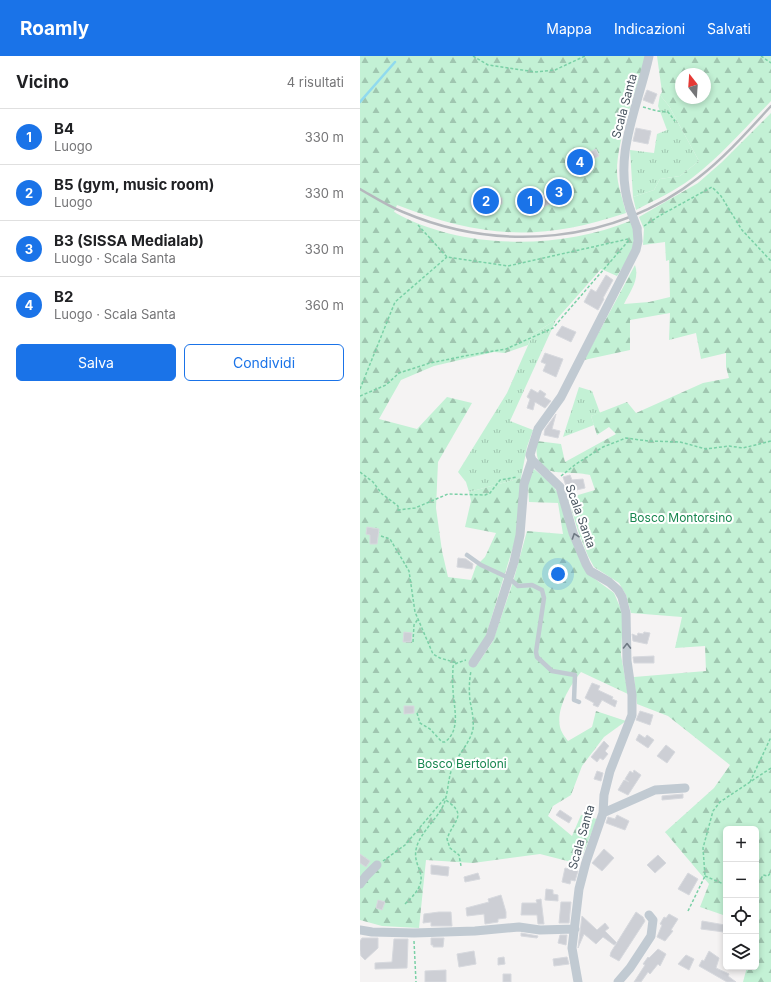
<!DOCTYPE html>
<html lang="it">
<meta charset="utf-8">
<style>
:root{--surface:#fff;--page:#f2f2f2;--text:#202124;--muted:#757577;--line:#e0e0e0;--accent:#1a73e8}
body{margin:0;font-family:Inter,sans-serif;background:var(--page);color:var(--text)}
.controls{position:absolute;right:12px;bottom:12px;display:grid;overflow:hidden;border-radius:6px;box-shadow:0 2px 6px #0003}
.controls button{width:36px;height:36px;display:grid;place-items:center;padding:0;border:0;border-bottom:1px solid var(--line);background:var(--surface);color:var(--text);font:20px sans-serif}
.compass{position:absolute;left:315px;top:12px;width:36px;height:36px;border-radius:50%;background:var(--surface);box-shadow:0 2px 6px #0003;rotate:343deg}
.you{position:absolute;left:198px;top:518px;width:14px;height:14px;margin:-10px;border:3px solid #fff;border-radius:50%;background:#1a73e8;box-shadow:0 0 0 6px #1a73e833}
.badge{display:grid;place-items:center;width:26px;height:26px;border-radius:50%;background:var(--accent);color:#fff;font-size:13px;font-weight:700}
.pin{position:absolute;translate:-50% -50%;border:2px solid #fff;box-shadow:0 1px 4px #0006}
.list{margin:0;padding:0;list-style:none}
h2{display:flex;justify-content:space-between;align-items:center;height:52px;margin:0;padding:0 16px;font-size:17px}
h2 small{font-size:13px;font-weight:400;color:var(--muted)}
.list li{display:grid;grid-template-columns:26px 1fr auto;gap:12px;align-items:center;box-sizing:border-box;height:56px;padding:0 16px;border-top:1px solid var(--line)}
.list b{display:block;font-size:15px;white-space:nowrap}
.list p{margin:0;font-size:13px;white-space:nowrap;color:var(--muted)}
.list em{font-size:13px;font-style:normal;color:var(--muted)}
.actions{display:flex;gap:8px;padding:12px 16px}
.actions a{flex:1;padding:9px 0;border:1px solid var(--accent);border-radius:6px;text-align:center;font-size:14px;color:var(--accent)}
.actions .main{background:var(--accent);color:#fff}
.icon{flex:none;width:22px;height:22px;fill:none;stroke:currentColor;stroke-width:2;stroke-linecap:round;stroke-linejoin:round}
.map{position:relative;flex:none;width:411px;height:926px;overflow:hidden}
header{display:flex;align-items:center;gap:24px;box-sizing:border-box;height:56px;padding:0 20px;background:var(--accent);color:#fff}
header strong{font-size:19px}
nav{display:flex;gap:22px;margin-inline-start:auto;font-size:14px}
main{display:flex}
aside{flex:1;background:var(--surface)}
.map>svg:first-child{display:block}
.grass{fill:url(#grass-tufts)}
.forest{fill:url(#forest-firs);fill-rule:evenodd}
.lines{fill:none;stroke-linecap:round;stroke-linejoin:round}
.stream{stroke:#90daee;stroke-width:2.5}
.building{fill:#cdcfd5;stroke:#d7d9de}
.path{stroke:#7ad0a6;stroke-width:1.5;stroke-dasharray:3 2;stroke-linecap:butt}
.service{stroke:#c1cad2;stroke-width:4.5}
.minor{stroke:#c1cad2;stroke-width:9}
.rail{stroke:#b5b8bd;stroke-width:2.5}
.minor-bridge{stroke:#c1cad2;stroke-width:9}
.oneway{stroke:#6e7983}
.labels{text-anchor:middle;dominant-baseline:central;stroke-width:4;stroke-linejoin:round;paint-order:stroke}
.street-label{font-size:12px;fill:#4a5661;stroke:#fff}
.park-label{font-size:12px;fill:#17864f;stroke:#fff}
</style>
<header>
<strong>Roamly</strong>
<nav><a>Mappa</a><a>Indicazioni</a><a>Salvati</a></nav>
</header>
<main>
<aside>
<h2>Vicino<small>4 risultati</small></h2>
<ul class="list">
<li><span class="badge">1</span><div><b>B4</b><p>Luogo</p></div><em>330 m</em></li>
<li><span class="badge">2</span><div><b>B5 (gym, music room)</b><p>Luogo</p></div><em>330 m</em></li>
<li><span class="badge">3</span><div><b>B3 (SISSA Medialab)</b><p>Luogo · Scala Santa</p></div><em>330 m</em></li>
<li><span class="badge">4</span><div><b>B2</b><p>Luogo · Scala Santa</p></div><em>360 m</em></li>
</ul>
<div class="actions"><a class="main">Salva</a><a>Condividi</a></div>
</aside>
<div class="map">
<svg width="411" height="926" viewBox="0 0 411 926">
<defs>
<pattern id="grass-tufts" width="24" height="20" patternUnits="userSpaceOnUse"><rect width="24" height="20" fill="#c3f1d5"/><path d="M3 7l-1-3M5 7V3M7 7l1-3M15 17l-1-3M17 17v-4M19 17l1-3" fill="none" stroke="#a0c6b0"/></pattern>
<pattern id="forest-firs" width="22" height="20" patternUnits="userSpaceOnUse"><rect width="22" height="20" fill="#c3f1d5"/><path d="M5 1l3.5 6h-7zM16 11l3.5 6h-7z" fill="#a0c6b0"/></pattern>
</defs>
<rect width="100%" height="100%" fill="#f5f3f3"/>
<path class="grass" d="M 300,39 L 309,50 L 339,105 L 320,120 L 300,123 L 294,134 L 273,141 L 270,94 L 294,97 L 297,78 L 307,74 L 298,50 Z
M 196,264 L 150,365 L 173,374 L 167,391 L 161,422 L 109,436 L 106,426 L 98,416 L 147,337 L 173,278 Z
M 219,331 L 232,335 L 240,357 L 231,360 L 234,369 L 203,381 Z"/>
<path class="forest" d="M 0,0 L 286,0 C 277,32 257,83 257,115 C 257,129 263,143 266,157 C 179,186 122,182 37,149 L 34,156 C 101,194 199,194 270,165 C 280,189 269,200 257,220 L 241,213 L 196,264 L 173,278 L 168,289 L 145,297 L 134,296 L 74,310 L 41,324 L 19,363 L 57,373 L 87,341 L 112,347 L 78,406 L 76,452 L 82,495 L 88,521 L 111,524 L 116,510 L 125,501 L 136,477 L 105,471 L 111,445 L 109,436 L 161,422 L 157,478 L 117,609 L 133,585 L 153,526 L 167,475 L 203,478 L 198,447 L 169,446 L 168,428 L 170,417 L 174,413 L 192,428 L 201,442 L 235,523 L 254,537 L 263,558 L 261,599 L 268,638 L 221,616 C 210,629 196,653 200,671 C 201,676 205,681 208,685 L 232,671 L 236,655 L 266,665 L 244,681 L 222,710 L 211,739 L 193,750 L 188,760 L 212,780 L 221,759 L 237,763 L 219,808 L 180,798 L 113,807 L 66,804 L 59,872 L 22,870 L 0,864 Z
M 297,0 L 411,0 L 411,45 C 386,71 361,100 332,122 C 315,135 295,144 276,154 L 273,141 L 294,134 L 300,123 L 320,120 L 339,105 L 309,50 L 300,39 L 302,36 ZM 321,18 L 345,18 L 345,42 L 321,42 Z
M 411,57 L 411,926 L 383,926 L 387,911 L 396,911 L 396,773 L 366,773 L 366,860 L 340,851 L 349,828 L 305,776 L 354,732 L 370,709 L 308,660 L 277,648 L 274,621 L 346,615 L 345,590 L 315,592 L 322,561 L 271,557 L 266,539 L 259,527 L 234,511 L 228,500 L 218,475 L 208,442 L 235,434 L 230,419 C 205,413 172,426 177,385 L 201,388 L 205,406 L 256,378 L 249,371 L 237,379 L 231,360 L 267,346 L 276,357 L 343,327 L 369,322 L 366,311 L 366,297 L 341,303 L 336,277 L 309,284 L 310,257 L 270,264 L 270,294 L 224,304 L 275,209 C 280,223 270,236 264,248 L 289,246 L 310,241 L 309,204 L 306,205 L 305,186 L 283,189 L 284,173 L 279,161 L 338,127 L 362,106 Z"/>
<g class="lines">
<path class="stream" d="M 0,46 L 35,6"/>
</g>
<path class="building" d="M 287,34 L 297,38 L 293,48 L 283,44 Z
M 276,72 L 291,75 L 288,88 L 273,85 Z
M 236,93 L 239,100 L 223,108 L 227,116 L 221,119 L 214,105 Z
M 203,128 L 208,139 L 185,150 L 158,152 L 157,141 L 183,140 Z
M 111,142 L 142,142 L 142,148 L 111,149 Z
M 246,219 L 253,224 L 243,242 L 244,243 L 238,254 L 224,246 L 231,233 L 236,236 Z
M 202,270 L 216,276 L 211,286 L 196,279 Z
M 185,297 L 203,303 L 196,321 L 183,315 L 186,308 L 181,306 Z
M 171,333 L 178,337 L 180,334 L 186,338 L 184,341 L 191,345 L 185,352 L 175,346 L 173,354 L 167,352 L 170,343 L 167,341 Z
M 196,358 L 192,373 L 200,375 L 198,382 L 184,379 L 185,373 Z
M 210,419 L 212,424 L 223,423 L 225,432 L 208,436 L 203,421 Z
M 7,471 L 19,473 L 17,488 L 10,488 L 10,479 L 6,478 Z
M 98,502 L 106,503 L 113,508 L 112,513 L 97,511 Z
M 44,576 L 52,577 L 51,586 L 43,586 Z
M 284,576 L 290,577 L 287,588 L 273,585 L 272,578 L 277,580 L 278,577 L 283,578 Z
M 294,600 L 294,607 L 274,607 L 273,601 Z
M 232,627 L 240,630 L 238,634 L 253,641 L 252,643 L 257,645 L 255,651 L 242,644 L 238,651 L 233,649 L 234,647 L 225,642 Z
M 44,650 L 54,650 L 54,657 L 44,658 Z
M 280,655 L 293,659 L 290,669 L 276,664 Z
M 279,678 L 285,682 L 287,679 L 294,684 L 288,692 L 276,684 Z
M 244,685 L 249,690 L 245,695 L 248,698 L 243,704 L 240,702 L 237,706 L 231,701 Z
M 306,689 L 315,696 L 307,707 L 297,700 Z
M 274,714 L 281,719 L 268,739 L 258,734 L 264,724 L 269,726 L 265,723 L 270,715 L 273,717 Z
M 237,715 L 243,717 L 241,725 L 234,723 Z
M 323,738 L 323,742 L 302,744 L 302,740 Z
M 200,754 L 212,762 L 209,767 L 196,759 Z
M 257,759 L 269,765 L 265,774 L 246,767 L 248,761 L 255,763 Z
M 244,793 L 254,802 L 242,815 L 232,807 Z
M 0,798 L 10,805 L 6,811 L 0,807 Z
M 298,799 L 306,807 L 295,817 L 287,809 Z
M 71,809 L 89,811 L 88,820 L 71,818 Z
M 205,812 L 218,815 L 215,825 L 211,824 L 210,828 L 202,826 Z
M 118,817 L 120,823 L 105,826 L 104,821 Z
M 328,817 L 338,823 L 329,839 L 318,833 Z
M 186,833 L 193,834 L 193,838 L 198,839 L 198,845 L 185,844 Z
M 141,839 L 146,856 L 146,862 L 138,863 L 138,866 L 125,868 L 124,858 L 107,860 L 106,852 L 129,846 L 128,843 Z
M 181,843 L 184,868 L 178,868 L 177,859 L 161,859 L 162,847 L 177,847 L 176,844 Z
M 18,844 L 25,846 L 22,854 L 16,852 Z
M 201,846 L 211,846 L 209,867 L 199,867 Z
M 79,856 L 91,856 L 92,870 L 71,870 L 71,866 L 63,867 L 64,858 Z
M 276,856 L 283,861 L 285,865 L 259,905 L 250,900 L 251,896 Z
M 309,858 L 318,863 L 311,874 L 313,875 L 305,885 L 297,881 L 302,869 L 300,868 L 304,861 L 306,862 Z
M 222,860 L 237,874 L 245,867 L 249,872 L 245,875 L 257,887 L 254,889 L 243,881 L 236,888 L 224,878 L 218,892 Z
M 342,865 L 365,869 L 364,876 L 341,873 Z
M 161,877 L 178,880 L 177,882 L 161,880 Z
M 200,879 L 207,879 L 206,889 L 198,887 Z
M 2,882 L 18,882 L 18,892 L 5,904 L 1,900 L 0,894 L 0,885 Z
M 71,882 L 84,882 L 83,891 L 73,891 L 73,889 L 71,889 Z
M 34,883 L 48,883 L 47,912 L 15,913 L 15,907 L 32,906 Z
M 298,893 L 306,898 L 300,910 L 298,908 L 290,918 L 288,916 L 281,926 L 274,926 L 285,909 L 283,908 L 288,901 L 289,902 Z
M 114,895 L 116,908 L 99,911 L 97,898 Z
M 349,895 L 359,902 L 356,912 L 369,918 L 368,920 L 376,926 L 367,926 L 339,910 L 342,904 L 344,905 Z
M 326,899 L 334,903 L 329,914 L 318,908 Z
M 144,901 L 145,908 L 138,909 L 138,902 Z
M 207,901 L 209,908 L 194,910 L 193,903 Z
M 86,914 L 86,926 L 65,926 L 65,915 Z
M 143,918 L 151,918 L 151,926 L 143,926 Z"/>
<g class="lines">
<path class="path" d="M 113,0 L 128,9 L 176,16 L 195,14 L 225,0
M 401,0 L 411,7
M 283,51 L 297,55 L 308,56 L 315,65
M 58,169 L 87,201 L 148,210 L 268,183
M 284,170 L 299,160 L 352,131 L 361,140 L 382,174 L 411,205
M 0,333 L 35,246 L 87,201
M 0,340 L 26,329 L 39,317 L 70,307 L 110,299 L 146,293 L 193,272 L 270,183
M 0,416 L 13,426 L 22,438 L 38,450 L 38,454 L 55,452 L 88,438 L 125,439 L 130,437 L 140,424 L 157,421
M 201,420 L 216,408 L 243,391 L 266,382 L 288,385 L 320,386 L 346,393 L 369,390 L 383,392 L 411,385
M 21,480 L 30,483 L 49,515 L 55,556 L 73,598 L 80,602 L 97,607
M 53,586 L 54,569 L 58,563
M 57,657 L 60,667 L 70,673 L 82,686 L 85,686 C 102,673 93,650 93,632 C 92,625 93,617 93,610 L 97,607 L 106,604
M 390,726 L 411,681
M 23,805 L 45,789 L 84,743 C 109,759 94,763 87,783 L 90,792 L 99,799 L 101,810
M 345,820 L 366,829
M 396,824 L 401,823 L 403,819 L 408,820 L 411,816
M 45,848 C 79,817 47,814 58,787 C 64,774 75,764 82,752 C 89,739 87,723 93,710 C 99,697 110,687 113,673 C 114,663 112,655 110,645 C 109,636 109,625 111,615
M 328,855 L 345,820 L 343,792 L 353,755 L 360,746 L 411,712
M 54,885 L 56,926"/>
<path class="service" d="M 107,499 L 121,509 L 149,522 L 158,530 L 172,529 L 182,534 L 184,542 L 176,596 L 177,601 L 192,615 L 215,619 L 214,644 L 219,646"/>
<path class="minor" d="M 270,153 C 252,100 278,51 289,0
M 113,607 L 130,581 L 154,506 L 160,479 L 164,428 L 172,404
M 243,757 L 295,734 L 325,732
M 0,828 L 6,820 L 17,809
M 0,874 L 12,876 L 54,877 L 115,875 L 159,871 L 180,874 L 215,873
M 218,926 L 212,892 L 219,833 L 226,806 L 243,757 L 244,739 L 250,715 L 272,659 L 272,639 L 267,605 L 266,557 L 262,541 L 258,534 L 249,526 L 230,515 L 226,508 L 213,477 L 200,431 L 172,404 L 170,399 L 172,392 L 178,373 L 201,341 L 276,194 L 278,185 L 277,172
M 258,926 L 270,912 L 291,880 L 293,864 L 289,859"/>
<path class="rail" d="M 0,133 C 14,141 28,150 43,156 C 140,197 253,188 338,122 C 365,101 388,75 411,50"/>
<path class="minor-bridge" d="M 270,153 L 277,172"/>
</g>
<defs><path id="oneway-chevron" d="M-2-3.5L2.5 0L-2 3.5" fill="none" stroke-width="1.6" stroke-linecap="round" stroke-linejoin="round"/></defs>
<g class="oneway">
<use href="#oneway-chevron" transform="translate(215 480) rotate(-109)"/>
<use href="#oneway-chevron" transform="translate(267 590) rotate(-89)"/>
</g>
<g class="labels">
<g class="street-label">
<text transform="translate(264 50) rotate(-75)">Scala Santa</text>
<text transform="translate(221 460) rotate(70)">Scala Santa</text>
<text transform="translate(221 781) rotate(-74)">Scala Santa</text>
</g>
<g class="park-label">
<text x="321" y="461">Bosco Montorsino</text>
<text x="102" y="707">Bosco Bertoloni</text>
</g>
</g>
</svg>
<div class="controls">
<button>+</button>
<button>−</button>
<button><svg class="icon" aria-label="locate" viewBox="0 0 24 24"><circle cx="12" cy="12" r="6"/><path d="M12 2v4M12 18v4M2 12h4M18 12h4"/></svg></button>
<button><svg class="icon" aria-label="layers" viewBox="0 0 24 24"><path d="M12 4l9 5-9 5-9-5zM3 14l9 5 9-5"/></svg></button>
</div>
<svg class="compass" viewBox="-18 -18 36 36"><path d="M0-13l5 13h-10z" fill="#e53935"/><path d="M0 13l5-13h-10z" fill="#757577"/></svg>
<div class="you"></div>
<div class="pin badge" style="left:170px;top:145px">1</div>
<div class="pin badge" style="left:126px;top:145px">2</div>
<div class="pin badge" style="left:199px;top:136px">3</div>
<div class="pin badge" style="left:220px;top:106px">4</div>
</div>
</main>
